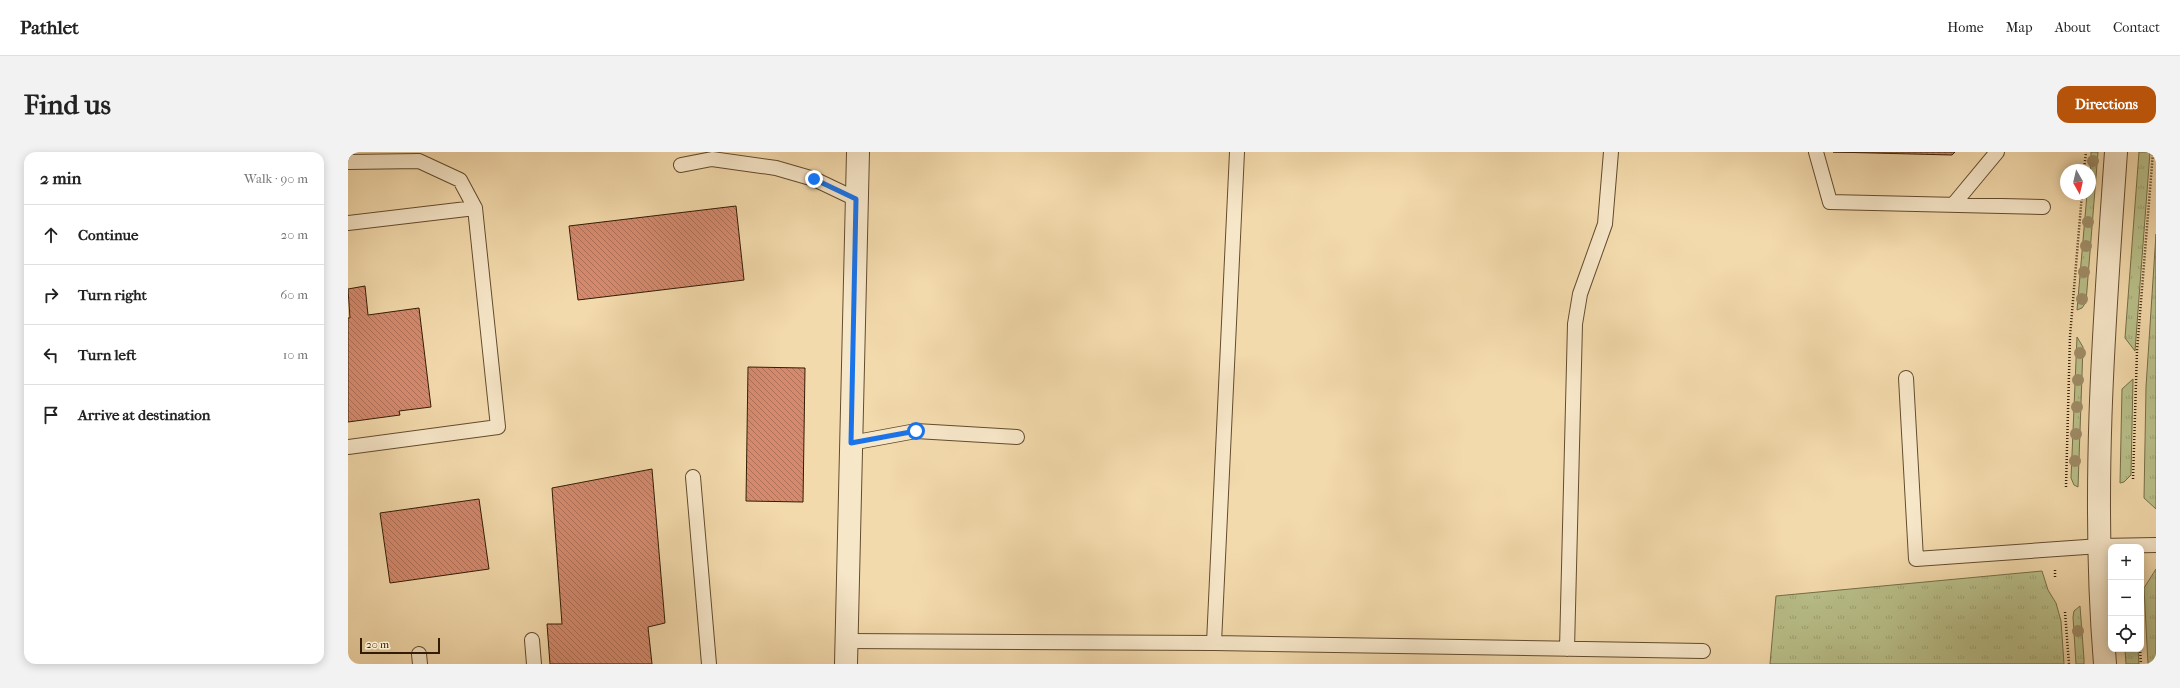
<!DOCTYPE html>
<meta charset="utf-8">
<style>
:root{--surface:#fff;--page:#f2f2f2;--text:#222;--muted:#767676;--line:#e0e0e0;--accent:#b45309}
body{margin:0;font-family:"IM FELL French Canon",serif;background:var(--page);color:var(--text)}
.controls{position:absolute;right:12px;bottom:12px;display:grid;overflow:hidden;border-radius:8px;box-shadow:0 2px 10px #0003}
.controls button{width:36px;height:36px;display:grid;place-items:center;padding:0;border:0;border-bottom:1px solid var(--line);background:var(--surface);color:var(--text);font:20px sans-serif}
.compass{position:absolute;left:1712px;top:12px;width:36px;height:36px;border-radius:50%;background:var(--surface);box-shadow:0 2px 10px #0003;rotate:172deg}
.scale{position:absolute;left:12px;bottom:10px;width:80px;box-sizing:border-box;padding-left:4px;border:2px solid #331c04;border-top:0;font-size:11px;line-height:14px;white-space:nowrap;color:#331c04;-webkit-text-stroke:3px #f7e7c9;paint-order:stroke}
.stop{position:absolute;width:12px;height:12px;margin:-9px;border:3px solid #1a73e8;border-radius:50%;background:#fff}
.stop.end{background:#1a73e8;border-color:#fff;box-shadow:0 1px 4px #0008}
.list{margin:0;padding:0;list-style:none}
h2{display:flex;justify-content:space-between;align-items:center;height:52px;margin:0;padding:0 16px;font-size:17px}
h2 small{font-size:13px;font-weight:400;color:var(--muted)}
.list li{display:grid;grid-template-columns:26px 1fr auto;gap:12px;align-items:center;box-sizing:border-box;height:60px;padding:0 16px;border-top:1px solid var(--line)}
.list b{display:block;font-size:15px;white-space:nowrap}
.list em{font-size:13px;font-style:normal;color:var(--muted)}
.icon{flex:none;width:22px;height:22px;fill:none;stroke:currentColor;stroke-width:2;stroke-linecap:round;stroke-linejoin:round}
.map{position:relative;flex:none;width:1808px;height:512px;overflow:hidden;border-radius:12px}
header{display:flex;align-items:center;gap:24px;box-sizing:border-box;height:56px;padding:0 20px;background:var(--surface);border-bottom:1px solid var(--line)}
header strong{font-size:19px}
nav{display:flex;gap:22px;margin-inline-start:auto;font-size:14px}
.intro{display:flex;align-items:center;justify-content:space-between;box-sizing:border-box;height:96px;padding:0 24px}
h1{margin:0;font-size:28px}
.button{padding:10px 18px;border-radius:12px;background:var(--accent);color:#fff;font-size:14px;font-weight:700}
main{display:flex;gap:24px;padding:0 24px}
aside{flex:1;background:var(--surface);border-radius:12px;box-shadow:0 2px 10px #0003}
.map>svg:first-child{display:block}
.grass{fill:url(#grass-tufts);stroke:#766e47}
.building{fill:url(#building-back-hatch);stroke:#331c04}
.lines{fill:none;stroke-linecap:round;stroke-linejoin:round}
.service-casing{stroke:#634c2e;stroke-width:16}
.minor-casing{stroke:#634c2e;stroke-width:24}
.path{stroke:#331c04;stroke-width:2.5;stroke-dasharray:1 2;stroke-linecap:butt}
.service{stroke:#f7e7c9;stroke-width:14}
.minor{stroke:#f7e7c9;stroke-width:22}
.tree{fill:#9f8c66}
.route{stroke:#1a73e8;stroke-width:5}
</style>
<header>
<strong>Pathlet</strong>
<nav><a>Home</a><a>Map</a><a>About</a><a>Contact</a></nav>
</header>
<div class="intro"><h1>Find us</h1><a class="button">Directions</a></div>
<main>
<aside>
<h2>2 min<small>Walk · 90 m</small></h2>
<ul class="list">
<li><svg class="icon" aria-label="ahead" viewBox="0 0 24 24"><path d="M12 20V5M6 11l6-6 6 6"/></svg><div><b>Continue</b></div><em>20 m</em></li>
<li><svg class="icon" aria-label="right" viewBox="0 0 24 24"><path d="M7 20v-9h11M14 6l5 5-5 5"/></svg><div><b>Turn right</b></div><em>60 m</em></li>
<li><svg class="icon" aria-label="left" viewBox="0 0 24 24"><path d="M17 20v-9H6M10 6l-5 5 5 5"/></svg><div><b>Turn left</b></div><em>10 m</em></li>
<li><svg class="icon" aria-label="arrive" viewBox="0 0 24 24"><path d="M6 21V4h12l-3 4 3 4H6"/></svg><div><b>Arrive at destination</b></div></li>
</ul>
</aside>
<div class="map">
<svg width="1808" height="512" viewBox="0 0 1808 512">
<defs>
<pattern id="grass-tufts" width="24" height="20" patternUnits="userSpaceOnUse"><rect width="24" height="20" fill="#b9c08a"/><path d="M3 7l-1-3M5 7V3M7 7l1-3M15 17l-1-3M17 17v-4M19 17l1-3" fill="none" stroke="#a0a475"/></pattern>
<pattern id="building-back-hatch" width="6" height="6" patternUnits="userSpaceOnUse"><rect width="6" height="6" fill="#d58a6e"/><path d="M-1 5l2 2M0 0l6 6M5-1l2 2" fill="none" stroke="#ad7058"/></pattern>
</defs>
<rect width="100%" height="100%" fill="#f3daac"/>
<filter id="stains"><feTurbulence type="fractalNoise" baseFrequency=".005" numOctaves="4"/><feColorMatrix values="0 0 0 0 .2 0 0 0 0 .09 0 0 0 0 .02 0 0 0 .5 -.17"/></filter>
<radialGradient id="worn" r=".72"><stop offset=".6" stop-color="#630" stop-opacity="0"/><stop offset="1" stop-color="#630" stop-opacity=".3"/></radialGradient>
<path class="grass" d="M 1743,0 L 1750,0 L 1738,150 L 1734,156 L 1729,158 L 1739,42 L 1742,42 Z
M 1791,0 L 1802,0 L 1787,199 L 1777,186 Z
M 1808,82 L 1808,357 L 1796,346 L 1798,235 Z
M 1729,185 L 1735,195 L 1730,335 L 1726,333 L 1723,326 Z
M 1785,227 L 1783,323 L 1776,330 L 1772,331 L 1774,237 Z
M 1808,417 L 1808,512 L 1800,512 L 1796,436 Z
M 1694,419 L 1700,438 L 1708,451 L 1713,469 L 1716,512 L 1422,512 L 1428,444 Z
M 1732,454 L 1736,507 L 1736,512 L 1728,512 L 1725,465 L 1726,459 Z
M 1777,497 L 1790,497 L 1791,512 L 1778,512 Z"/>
<path class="building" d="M 1485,0 L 1607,0 L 1604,3 Z
M 388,54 L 396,128 L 230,148 L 221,74 Z
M 17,134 L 20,163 L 71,156 L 83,255 L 51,259 L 52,263 L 0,270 L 0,166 L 2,166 L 0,137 Z
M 400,215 L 457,216 L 455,350 L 398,349 Z
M 304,317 L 317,471 L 300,475 L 304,512 L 202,512 L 199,472 L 214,472 L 204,336 Z
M 131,347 L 141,417 L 42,431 L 32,361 Z"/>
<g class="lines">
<defs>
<path id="service" d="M 1468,0 L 1482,50 L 1695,55
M 0,10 L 71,9 L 112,28 L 127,56
M 333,13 L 364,7 L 428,16 L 466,27 L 508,47
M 1605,53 L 1649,0
M 0,71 L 127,56 L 150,275 L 0,295
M 1558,226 L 1568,407 L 1752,394 L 1808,393
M 503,291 L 568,279 L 669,285
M 345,325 L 361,512
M 184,488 L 186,512
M 498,489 L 866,491 L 1355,499
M 866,491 L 889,0
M 1219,497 L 1227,172 L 1232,142 L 1257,72 L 1263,0
M 71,502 L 72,512"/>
<path id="minor" d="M 498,512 L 510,0
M 1757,512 C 1743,342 1756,170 1768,0"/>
</defs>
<use href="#service" class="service-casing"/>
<use href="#minor" class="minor-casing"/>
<path class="path" d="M 1736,18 L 1738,0
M 1785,327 L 1789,199 L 1805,0
M 1718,335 L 1722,184 L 1734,42
M 1707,418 L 1707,426
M 1717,460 L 1721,512
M 1792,497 L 1793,512"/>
<use href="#service" class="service"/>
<use href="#minor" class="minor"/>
</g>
<g class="tree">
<circle cx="1745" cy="9" r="6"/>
<circle cx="1740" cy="70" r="6"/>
<circle cx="1738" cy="94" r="6"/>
<circle cx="1736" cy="120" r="6"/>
<circle cx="1734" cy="147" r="6"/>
<circle cx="1732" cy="201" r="6"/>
<circle cx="1730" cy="228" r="6"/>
<circle cx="1729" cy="255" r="6"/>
<circle cx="1728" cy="282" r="6"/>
<circle cx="1727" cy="309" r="6"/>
<circle cx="1730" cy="479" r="6"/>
</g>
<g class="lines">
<path class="route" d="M 466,27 L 508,47 L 503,291 L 568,279"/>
</g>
<rect width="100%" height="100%" filter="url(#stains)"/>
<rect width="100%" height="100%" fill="url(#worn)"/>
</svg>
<div class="controls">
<button>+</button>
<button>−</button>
<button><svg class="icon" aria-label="locate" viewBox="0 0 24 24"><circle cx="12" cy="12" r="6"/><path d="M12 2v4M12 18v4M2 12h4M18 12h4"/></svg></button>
</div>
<svg class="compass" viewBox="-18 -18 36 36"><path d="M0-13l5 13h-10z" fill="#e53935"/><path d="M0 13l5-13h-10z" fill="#767676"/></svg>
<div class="scale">20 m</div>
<div class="stop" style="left:568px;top:279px"></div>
<div class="stop end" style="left:466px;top:27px"></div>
</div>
</main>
